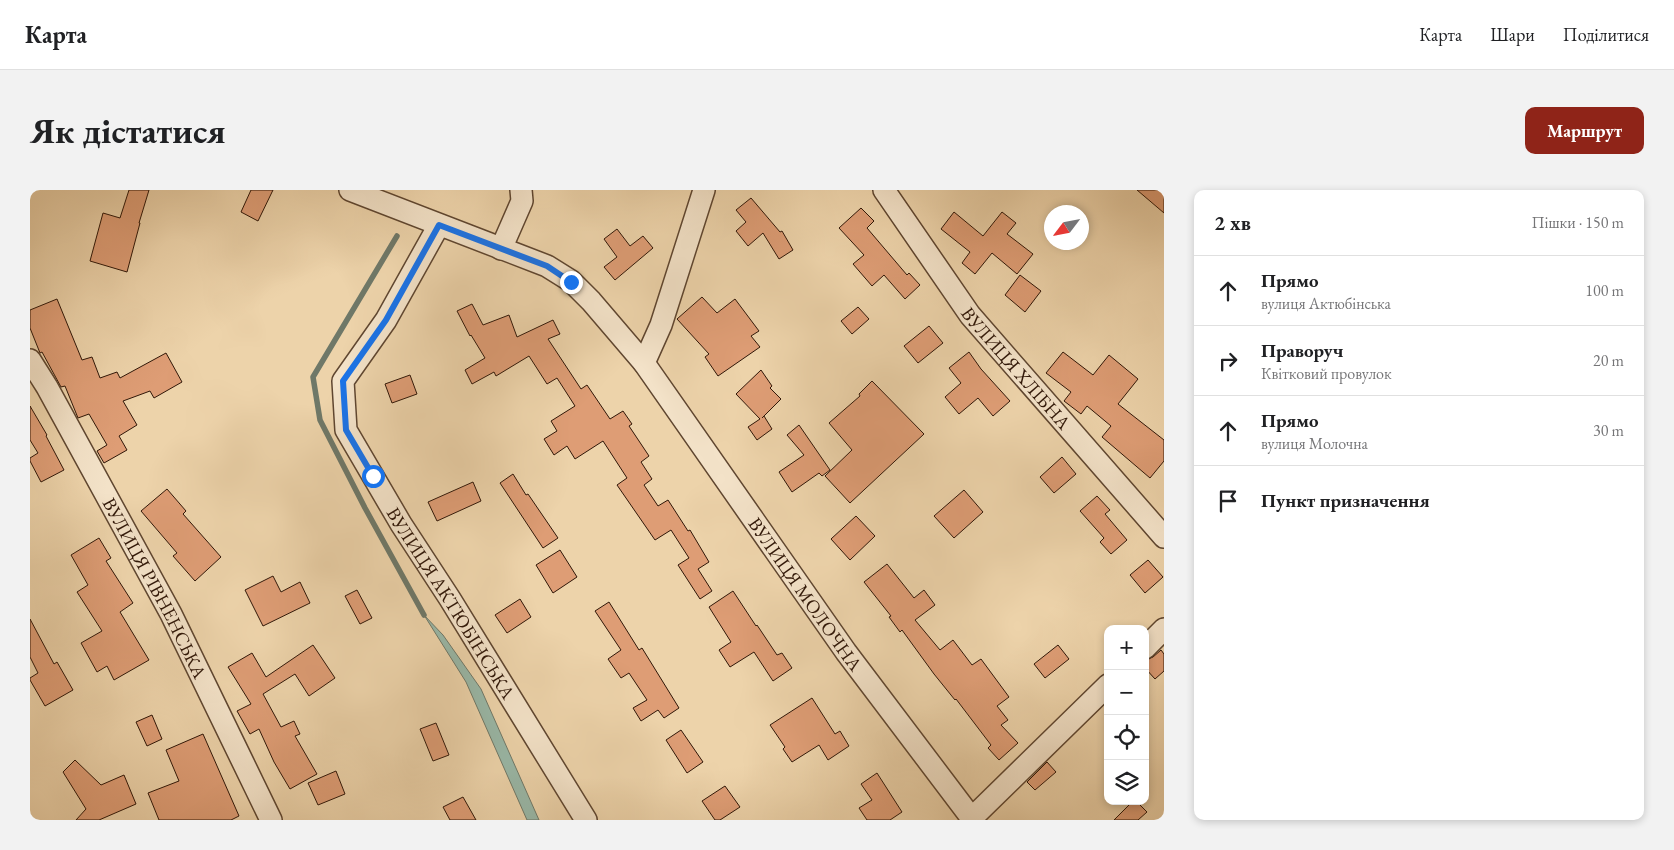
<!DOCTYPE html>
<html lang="uk">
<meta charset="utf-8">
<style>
:root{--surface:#fff;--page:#f2f2f2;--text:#202124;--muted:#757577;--line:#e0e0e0;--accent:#8f2418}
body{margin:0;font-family:"EB Garamond",serif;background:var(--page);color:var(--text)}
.controls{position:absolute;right:15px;bottom:15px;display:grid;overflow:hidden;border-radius:10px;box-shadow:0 2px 8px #0003}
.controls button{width:45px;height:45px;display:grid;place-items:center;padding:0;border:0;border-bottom:1px solid var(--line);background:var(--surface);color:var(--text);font:25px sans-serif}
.compass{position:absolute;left:1014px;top:15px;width:45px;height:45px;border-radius:50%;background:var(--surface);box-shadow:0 2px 8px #0003;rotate:238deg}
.stop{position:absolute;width:15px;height:15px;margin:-11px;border:4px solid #1a73e8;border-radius:50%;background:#fff}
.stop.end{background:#1a73e8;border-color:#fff;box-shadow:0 1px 5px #0008}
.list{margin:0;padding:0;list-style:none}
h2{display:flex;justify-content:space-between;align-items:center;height:65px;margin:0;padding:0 20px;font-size:21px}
h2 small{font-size:16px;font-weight:400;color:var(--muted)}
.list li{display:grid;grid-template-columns:32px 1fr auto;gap:15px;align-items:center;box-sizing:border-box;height:70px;padding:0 20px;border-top:1px solid var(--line)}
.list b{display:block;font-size:19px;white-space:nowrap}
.list p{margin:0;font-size:16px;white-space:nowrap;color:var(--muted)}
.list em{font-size:16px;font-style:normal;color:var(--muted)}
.icon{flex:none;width:28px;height:28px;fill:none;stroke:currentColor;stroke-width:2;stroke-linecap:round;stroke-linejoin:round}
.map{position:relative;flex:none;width:1134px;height:630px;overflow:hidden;border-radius:10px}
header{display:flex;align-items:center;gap:30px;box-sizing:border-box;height:70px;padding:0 25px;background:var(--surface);border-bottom:1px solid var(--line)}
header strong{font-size:24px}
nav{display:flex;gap:28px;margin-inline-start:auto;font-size:18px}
.intro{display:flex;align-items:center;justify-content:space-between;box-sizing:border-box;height:120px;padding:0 30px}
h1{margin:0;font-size:35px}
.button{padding:12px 22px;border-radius:10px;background:var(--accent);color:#fff;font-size:18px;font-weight:700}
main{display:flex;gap:30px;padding:0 30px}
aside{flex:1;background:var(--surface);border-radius:10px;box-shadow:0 2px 8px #0003}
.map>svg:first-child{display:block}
.water{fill:#99b8a8;stroke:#6f7868}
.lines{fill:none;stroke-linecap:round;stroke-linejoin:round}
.stream{stroke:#6f7868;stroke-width:5.5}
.building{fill:#de9d75;stroke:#301708}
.minor-casing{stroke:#5f4630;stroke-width:24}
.minor{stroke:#f3e2c8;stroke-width:21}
.route{stroke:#1a73e8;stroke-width:6}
.labels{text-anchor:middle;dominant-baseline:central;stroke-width:4.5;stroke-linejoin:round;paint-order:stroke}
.street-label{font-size:19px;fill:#301708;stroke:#f3e2c8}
</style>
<header>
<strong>Карта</strong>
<nav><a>Карта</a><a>Шари</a><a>Поділитися</a></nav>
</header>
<div class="intro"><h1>Як дістатися</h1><a class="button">Маршрут</a></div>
<main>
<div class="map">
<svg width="1134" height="630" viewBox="0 0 1134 630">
<rect width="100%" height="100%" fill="#edd3aa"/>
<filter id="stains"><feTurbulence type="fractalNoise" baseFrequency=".004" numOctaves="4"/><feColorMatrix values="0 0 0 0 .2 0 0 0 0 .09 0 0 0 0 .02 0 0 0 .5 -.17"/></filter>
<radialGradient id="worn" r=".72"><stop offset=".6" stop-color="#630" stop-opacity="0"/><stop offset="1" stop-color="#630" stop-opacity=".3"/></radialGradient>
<path class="water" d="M 394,425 L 413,445 L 451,499 L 509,630 L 497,630 L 436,492 Z"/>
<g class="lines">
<path class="stream" d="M 367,46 L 283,187 L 290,230 L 335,318 L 394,425"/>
</g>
<path class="building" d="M 99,0 L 119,0 L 109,33 L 110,33 L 97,82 L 60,71 L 73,23 L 90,28 Z
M 221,0 L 243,0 L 228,31 L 211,22 Z
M 1107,0 L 1134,0 L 1134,23 Z
M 721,8 L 750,42 L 752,41 L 763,60 L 749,69 L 733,43 L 718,56 L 706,41 L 716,32 L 706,20 Z
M 831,18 L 844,31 L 837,38 L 877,85 L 879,83 L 890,95 L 875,109 L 854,85 L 842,96 L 823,74 L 834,65 L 809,38 Z
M 924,22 L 953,46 L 972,22 L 986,33 L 977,44 L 1003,64 L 987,84 L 962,63 L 945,84 L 932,73 L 940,62 L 911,39 Z
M 587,39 L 600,56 L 613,46 L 623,58 L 585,90 L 574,77 L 587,67 L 574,49 Z
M 990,85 L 1011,101 L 995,122 L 975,105 Z
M 672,107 L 687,123 L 705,109 L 729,141 L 721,146 L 730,157 L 688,186 L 675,167 L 679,164 L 647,129 Z
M 27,109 L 52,170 L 62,167 L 70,188 L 87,182 L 90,188 L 136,163 L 152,192 L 124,208 L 120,201 L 93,211 L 107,235 L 89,246 L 97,260 L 74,273 L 67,261 L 77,255 L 59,224 L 48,228 L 35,196 L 31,197 L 12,162 L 10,163 L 0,138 L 0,120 Z
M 442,114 L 453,135 L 479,125 L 487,147 L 523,130 L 530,144 L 518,149 L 551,199 L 557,195 L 580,229 L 593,221 L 602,234 L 599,236 L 619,266 L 611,272 L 622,289 L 614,295 L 628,316 L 638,310 L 658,341 L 660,340 L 679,372 L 668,379 L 682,401 L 670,409 L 648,375 L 659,368 L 641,340 L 625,350 L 587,295 L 597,288 L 573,251 L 545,269 L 537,256 L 524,265 L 514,249 L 527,241 L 521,231 L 545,216 L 527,188 L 517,194 L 499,166 L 466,186 L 464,182 L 442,194 L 435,180 L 455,168 L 441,145 L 440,146 L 427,121 Z
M 828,117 L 839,129 L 822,144 L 811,131 Z
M 899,136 L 913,153 L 888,173 L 874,156 Z
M 939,162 L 951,179 L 980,211 L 963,226 L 948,208 L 929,224 L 915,207 L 931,193 L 919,178 Z
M 1033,162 L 1063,185 L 1079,165 L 1108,189 L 1088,214 L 1134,250 L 1134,271 L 1120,288 L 1072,247 L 1081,236 L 1057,216 L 1051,224 L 1034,211 L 1041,202 L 1016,183 Z
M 731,180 L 742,196 L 740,198 L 751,209 L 732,228 L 734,226 L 742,239 L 727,250 L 718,237 L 730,229 L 706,204 Z
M 380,185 L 387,204 L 362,213 L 355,194 Z
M 842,191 L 894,244 L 820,313 L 795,286 L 822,260 L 799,233 L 830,206 L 829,204 Z
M 0,216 L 17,245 L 16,246 L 34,280 L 11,292 L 0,271 L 0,268 L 8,263 L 0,250 Z
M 769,235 L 800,280 L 792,286 L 789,283 L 762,302 L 749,282 L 774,265 L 757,245 Z
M 1032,267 L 1046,284 L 1024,303 L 1010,287 Z
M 483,284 L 496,305 L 498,304 L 528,348 L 513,358 L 470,293 Z
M 443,292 L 451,311 L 407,331 L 398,312 Z
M 137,299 L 156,321 L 153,324 L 191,367 L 165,391 L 143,366 L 147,363 L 111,321 Z
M 934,300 L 953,322 L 924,348 L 904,326 Z
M 1067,306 L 1080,320 L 1075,324 L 1097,350 L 1081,364 L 1070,352 L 1074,348 L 1050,321 Z
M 826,326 L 845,346 L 820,370 L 801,349 Z
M 69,348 L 81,368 L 76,371 L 103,413 L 90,422 L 119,470 L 84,490 L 77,476 L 67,482 L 51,453 L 72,441 L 47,402 L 58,395 L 41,365 Z
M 530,360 L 547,387 L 523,403 L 506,375 Z
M 1118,370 L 1133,387 L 1115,403 L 1100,385 Z
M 857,374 L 884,408 L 894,400 L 905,415 L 885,430 L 910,460 L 923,450 L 942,475 L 951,469 L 979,507 L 967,516 L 978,530 L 971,535 L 988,553 L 969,570 L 958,558 L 961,555 L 926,509 L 925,510 L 904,484 L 872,440 L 870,442 L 859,427 L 861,426 L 834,392 Z
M 243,386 L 251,402 L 270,392 L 280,413 L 233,436 L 215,400 Z
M 327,400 L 342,428 L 330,434 L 315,406 Z
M 703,401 L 726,436 L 727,435 L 747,465 L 752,463 L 762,478 L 743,491 L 724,462 L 700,477 L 689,460 L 701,452 L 679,417 Z
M 490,409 L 501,427 L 477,443 L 465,425 Z
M 579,412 L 609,460 L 612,458 L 649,518 L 634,528 L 628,520 L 611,531 L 603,518 L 617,510 L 599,483 L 591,488 L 578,469 L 591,460 L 565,421 Z
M 0,429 L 24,474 L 27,472 L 43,500 L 15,516 L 0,490 L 0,488 L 8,483 L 0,467 Z
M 283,455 L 305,488 L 279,506 L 265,484 L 233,504 L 251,537 L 264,531 L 270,544 L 265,546 L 287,584 L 260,599 L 244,572 L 229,539 L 220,544 L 207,521 L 221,514 L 198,477 L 222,463 L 236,487 Z
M 1028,455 L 1039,469 L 1015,488 L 1004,474 Z
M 1131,460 L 1134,464 L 1134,481 L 1125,489 L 1115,478 L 1115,470 L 1123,467 Z
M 782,508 L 805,544 L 810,541 L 819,556 L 798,570 L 789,555 L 762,572 L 753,559 L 755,557 L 740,535 Z
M 122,525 L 132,549 L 117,556 L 106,532 Z
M 406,533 L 419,565 L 403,571 L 390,539 Z
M 651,540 L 673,572 L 657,583 L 636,550 Z
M 173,544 L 209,626 L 201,630 L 129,630 L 118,603 L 149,591 L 136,560 Z
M 45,570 L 71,595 L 94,585 L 106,614 L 69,630 L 46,630 L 56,619 L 33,582 Z
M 1017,572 L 1026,582 L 1005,600 L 997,592 Z
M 306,581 L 315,604 L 288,615 L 278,593 Z
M 847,583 L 872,622 L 860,630 L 837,630 L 829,618 L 842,610 L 831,594 Z
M 695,596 L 710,617 L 690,630 L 685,630 L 672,611 Z
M 433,607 L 446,630 L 420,630 L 413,617 Z
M 1103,611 L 1106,611 L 1117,622 L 1108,630 L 1084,630 Z"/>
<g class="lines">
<defs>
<g id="minor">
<path id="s1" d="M 320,0 L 517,76 L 541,91 L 561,111 L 614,173 L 816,462 L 943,630"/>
<path id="s2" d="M 854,0 L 940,125 L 1134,347"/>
<path id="s3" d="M 409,35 L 356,130 L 313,191 L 316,240 L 371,334 L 420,409 L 556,630"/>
<path d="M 471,59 L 492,11 L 491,0"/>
<path id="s4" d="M 0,170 L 17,197 L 141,424 L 241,630"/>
<path d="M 614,173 L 631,135 L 674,0"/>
<path d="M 1115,458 L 1134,439"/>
<path d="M 942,628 L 1078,495"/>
</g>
</defs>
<use href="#minor" class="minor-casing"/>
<use href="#minor" class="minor"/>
</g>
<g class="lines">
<path class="route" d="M 343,286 L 316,240 L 313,191 L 356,130 L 409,35 L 517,76 L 541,92"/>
</g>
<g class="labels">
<g class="street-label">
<text stroke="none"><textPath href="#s2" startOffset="222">ВУЛИЦЯ ХЛІБНА</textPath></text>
<text stroke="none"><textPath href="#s4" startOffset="260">ВУЛИЦЯ РІВНЕНСЬКА</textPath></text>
<text stroke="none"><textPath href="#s1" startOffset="631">ВУЛИЦЯ МОЛОЧНА</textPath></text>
<text stroke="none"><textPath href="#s3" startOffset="435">ВУЛИЦЯ АКТЮБІНСЬКА</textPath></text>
</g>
</g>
<rect width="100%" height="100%" filter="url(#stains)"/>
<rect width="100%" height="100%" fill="url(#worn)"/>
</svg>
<div class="controls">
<button>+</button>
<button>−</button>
<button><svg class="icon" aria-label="locate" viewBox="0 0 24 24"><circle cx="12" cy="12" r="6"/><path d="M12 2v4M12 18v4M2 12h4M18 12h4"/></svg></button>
<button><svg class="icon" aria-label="layers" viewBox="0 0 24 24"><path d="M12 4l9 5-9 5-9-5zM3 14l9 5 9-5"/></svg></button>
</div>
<svg class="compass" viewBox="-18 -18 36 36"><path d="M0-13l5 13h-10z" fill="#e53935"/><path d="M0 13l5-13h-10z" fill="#757577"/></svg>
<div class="stop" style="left:343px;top:286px"></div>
<div class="stop end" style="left:541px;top:92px"></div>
</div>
<aside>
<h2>2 хв<small>Пішки · 150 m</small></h2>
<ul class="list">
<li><svg class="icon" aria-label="ahead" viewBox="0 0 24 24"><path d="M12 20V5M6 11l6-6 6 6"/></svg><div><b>Прямо</b><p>вулиця Актюбінська</p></div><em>100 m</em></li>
<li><svg class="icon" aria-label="right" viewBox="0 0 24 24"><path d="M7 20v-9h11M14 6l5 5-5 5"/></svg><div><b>Праворуч</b><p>Квітковий провулок</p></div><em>20 m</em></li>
<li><svg class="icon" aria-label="ahead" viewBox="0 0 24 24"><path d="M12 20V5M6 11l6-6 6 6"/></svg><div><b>Прямо</b><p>вулиця Молочна</p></div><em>30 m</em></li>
<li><svg class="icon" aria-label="arrive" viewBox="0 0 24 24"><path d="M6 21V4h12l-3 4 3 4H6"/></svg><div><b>Пункт призначення</b></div></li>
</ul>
</aside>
</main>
